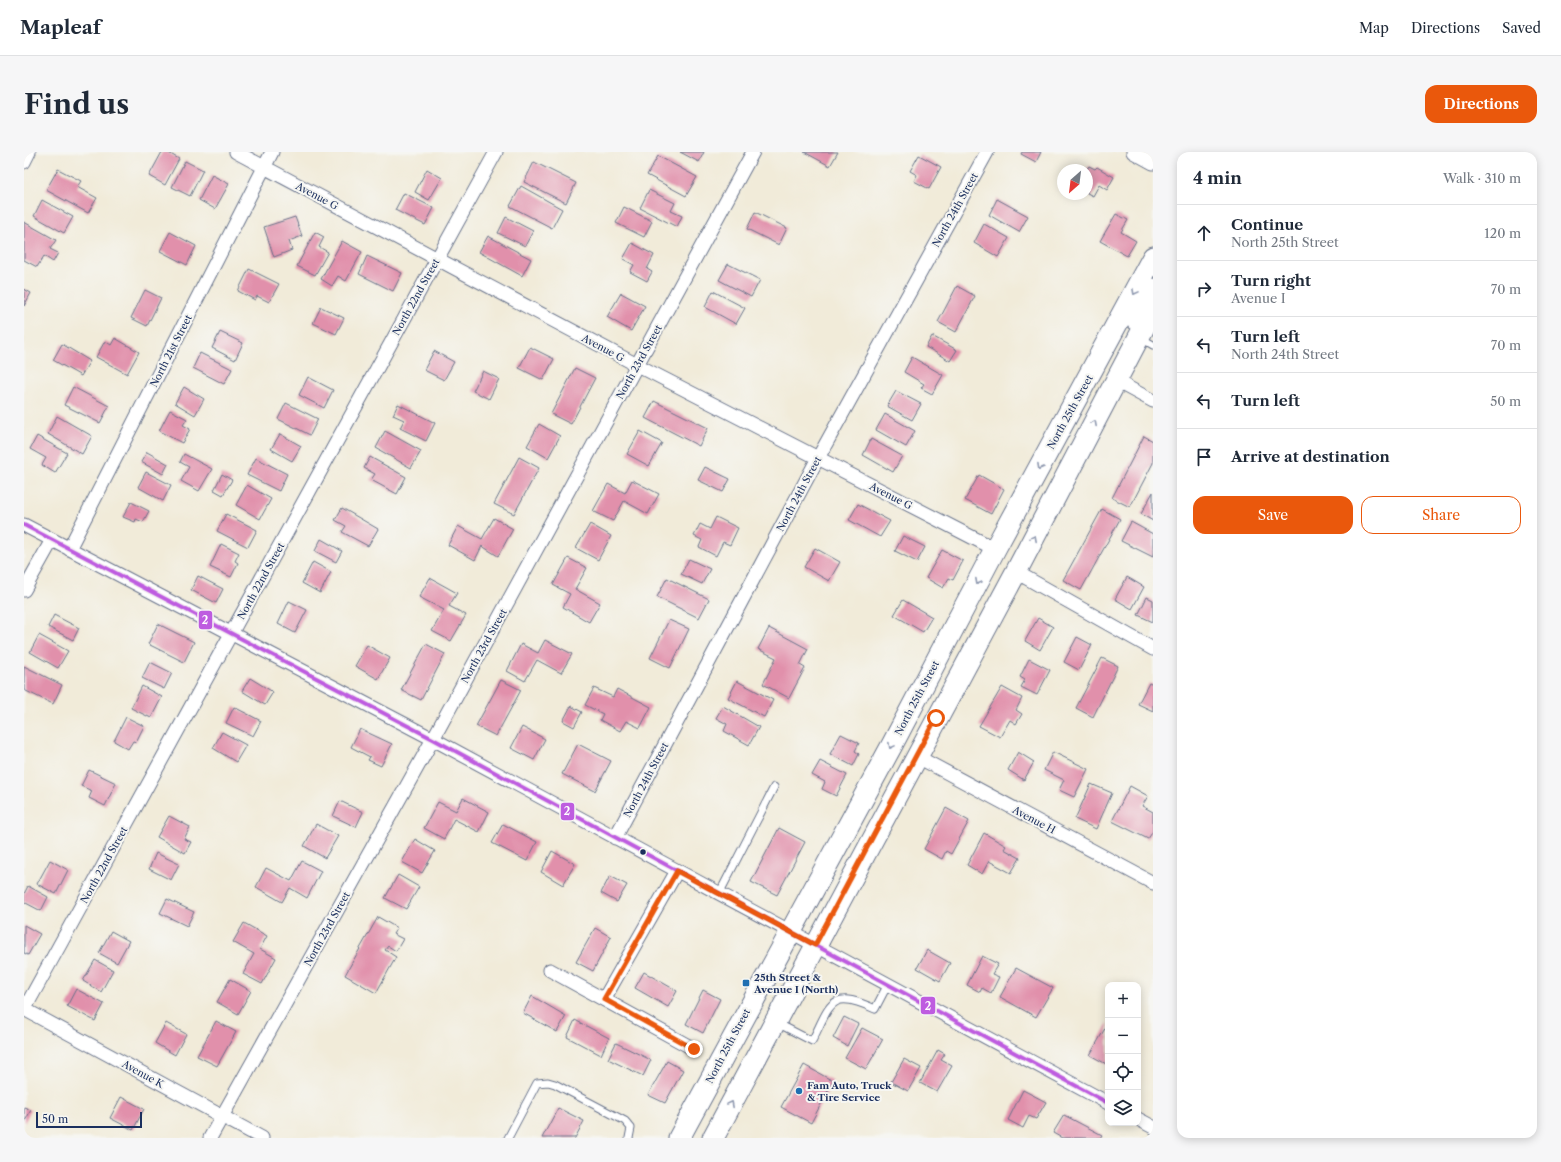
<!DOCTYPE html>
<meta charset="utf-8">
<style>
:root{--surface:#fff;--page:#f6f6f7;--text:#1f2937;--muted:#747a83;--line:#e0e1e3;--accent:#ea580c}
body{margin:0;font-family:"Libre Caslon Text",serif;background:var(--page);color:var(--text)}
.controls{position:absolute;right:12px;bottom:12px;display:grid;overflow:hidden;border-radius:8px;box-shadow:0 2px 10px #0003}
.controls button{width:36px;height:36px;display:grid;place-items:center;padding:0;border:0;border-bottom:1px solid var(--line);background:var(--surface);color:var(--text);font:20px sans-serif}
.compass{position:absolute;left:1033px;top:12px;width:36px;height:36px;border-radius:50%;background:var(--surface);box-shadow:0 2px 10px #0003;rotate:208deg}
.scale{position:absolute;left:12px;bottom:10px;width:106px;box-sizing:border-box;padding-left:4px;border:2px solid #1b2f5e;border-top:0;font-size:11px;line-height:14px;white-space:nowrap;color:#1b2f5e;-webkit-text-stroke:3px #f6f6f2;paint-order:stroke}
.stop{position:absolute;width:12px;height:12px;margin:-9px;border:3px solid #ea580c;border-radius:50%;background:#fff}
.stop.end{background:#ea580c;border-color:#fff;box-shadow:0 1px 4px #0008}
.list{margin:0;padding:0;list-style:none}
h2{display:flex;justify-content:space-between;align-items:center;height:52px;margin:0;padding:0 16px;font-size:17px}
h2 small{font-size:13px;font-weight:400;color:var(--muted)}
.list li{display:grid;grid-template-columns:26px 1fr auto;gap:12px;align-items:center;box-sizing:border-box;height:56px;padding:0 16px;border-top:1px solid var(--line)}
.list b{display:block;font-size:15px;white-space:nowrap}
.list p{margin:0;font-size:13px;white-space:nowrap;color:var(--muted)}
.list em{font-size:13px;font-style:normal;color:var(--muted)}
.actions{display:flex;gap:8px;padding:12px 16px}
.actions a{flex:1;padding:9px 0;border:1px solid var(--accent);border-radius:12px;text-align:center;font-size:14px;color:var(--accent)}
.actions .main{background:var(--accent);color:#fff}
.icon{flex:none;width:22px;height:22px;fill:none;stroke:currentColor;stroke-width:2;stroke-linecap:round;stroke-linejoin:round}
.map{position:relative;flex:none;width:1129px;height:986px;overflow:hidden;border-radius:12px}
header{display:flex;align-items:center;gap:24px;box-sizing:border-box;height:56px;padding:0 20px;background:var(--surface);border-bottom:1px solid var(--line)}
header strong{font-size:19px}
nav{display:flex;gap:22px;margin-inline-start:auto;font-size:14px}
.intro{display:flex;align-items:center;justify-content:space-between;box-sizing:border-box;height:96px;padding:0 24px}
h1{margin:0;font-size:28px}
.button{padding:10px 18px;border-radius:12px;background:var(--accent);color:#fff;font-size:14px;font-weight:700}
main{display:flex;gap:24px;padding:0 24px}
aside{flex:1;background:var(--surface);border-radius:12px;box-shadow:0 2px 10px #0003}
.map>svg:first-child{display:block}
.building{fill:#e190ab}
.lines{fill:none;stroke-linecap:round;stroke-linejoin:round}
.service-casing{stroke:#667189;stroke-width:9}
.minor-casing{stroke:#667189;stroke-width:15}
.primary-casing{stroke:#667189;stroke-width:23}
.service{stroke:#fff;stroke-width:7}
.minor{stroke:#fff;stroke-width:13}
.primary{stroke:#fff;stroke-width:21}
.bus-1-casing{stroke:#f6f6f2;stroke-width:7}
.bus-1{stroke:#be5ce0;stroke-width:4}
.oneway{stroke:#8d97ae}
.route{stroke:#ea580c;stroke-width:5}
.bus-dot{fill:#1b2f5e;stroke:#f6f6f2;stroke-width:1.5}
.poi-dot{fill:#1f6fb2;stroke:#f6f6f2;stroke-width:1.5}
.labels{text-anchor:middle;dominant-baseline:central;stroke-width:4;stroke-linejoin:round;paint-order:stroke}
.street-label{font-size:10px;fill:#1b2f5e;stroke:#f6f6f2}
.poi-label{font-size:10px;font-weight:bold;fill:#1b2f5e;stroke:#f6f6f2;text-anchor:start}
.line-badge{stroke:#f6f6f2;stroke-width:1.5}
.badge-label{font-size:11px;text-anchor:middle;font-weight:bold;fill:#fff}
</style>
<header>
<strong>Mapleaf</strong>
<nav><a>Map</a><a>Directions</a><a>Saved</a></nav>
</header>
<div class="intro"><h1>Find us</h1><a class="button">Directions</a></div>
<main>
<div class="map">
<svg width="1129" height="986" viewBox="0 0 1129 986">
<rect width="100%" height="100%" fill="#f6f6f2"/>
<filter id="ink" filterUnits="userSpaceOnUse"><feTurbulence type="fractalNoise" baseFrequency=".025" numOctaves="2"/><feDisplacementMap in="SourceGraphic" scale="8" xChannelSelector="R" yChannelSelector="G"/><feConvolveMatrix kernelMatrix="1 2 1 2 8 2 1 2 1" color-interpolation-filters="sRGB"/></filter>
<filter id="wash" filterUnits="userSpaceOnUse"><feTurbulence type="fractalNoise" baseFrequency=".012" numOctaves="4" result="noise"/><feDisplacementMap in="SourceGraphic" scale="16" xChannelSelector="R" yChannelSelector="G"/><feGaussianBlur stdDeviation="0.9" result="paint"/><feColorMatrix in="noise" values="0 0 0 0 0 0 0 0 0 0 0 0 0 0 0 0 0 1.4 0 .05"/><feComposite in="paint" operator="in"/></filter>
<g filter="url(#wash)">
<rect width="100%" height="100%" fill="#f1ebd9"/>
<g id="blocks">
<path class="building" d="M 138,0 L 143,0 L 155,7 L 141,33 L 125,24 Z
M 656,0 L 680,0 L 675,10 Z
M 780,0 L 814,0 L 806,14 Z
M 998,0 L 1017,0 L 1012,10 L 997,2 Z
M 895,3 L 917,15 L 905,37 L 890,29 L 893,23 L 886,19 Z
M 634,4 L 673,25 L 662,44 L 623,23 Z
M 161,9 L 179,18 L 166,44 L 148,35 Z
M 510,10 L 552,31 L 542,51 L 500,30 Z
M 1065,14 L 1071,17 L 1073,15 L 1090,25 L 1083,38 L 1075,33 L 1069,44 L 1063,41 L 1063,17 Z
M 34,17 L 57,29 L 53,35 L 73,46 L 64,61 L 22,38 Z
M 403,17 L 418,26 L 405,48 L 391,40 Z
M 188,23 L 205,32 L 191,57 L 175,48 Z
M 497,34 L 538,57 L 528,76 L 486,54 Z
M 625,38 L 651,51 L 647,59 L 658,64 L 653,75 L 616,56 Z
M 380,41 L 410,56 L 401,73 L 371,58 Z
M 973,47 L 1004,64 L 995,80 L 965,63 Z
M 18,48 L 49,65 L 40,81 L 10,64 Z
M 600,55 L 628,69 L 620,85 L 592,71 Z
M 731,60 L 763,76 L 755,93 L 723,77 Z
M 1092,62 L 1104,68 L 1097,80 L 1112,89 L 1103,104 L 1076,89 Z
M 271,65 L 278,84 L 265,89 L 268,98 L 250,105 L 240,75 Z
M 482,65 L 509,79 L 501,94 L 474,81 Z
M 0,70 L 32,88 L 26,97 L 34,101 L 29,110 L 20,104 L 13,115 L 0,108 Z
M 960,72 L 985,86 L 974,105 L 950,91 Z
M 146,80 L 172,94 L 163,113 L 136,99 Z
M 291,80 L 300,85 L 295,95 L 304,100 L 291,123 L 273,114 Z
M 464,84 L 507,107 L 498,124 L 455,100 Z
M 318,89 L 338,100 L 322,129 L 314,124 L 308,134 L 297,127 Z
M 608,91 L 630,103 L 623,117 L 628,120 L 623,129 L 606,120 L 610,113 L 599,107 Z
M 343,104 L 378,121 L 369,139 L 335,122 Z
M 704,112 L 736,128 L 727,145 L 695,128 Z
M 225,117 L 255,132 L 245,150 L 233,144 L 231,148 L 214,139 Z
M 933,134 L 951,144 L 932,180 L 914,170 Z
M 0,137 L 7,141 L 0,154 Z
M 121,138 L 137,146 L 123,174 L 107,166 Z
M 689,139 L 721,156 L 712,172 L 681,155 Z
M 597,141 L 621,154 L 607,179 L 583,165 Z
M 297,155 L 320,166 L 312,182 L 289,171 Z
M 196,180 L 219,191 L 211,208 L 188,196 Z
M 908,184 L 933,198 L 926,209 L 902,195 Z
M 91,186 L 115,200 L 103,222 L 72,205 L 81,189 L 87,193 Z
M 38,192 L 66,209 L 57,224 L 29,208 Z
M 506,195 L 530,207 L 519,228 L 495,216 Z
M 410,199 L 430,210 L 420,228 L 400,218 Z
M 176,201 L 208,217 L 200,232 L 169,216 Z
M 888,205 L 919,223 L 908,242 L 897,236 L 900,232 L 880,220 Z
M 551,216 L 571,226 L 547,272 L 527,262 Z
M 459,219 L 475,227 L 465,247 L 449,239 Z
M 284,225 L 309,238 L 300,256 L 275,243 Z
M 49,235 L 85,254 L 76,271 L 40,253 Z
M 160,235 L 180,247 L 171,263 L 151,251 Z
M 872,239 L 897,252 L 888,268 L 863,254 Z
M 630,249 L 684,276 L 675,294 L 621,266 Z
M 262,251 L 294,267 L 286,283 L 254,267 Z
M 374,252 L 411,271 L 402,289 L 376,276 L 380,268 L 369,263 Z
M 146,258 L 163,267 L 159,273 L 166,277 L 158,291 L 135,279 Z
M 861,262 L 891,279 L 882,295 L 852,278 Z
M 33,264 L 68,284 L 58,302 L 24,282 Z
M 515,272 L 536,284 L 524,306 L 503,294 Z
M 361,279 L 397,299 L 387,316 L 352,296 Z
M 616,279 L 638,291 L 625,314 L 603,302 Z
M 256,282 L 277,294 L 268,309 L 247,297 Z
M 13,284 L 43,301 L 31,321 L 18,313 L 22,306 L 6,297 Z
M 1120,284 L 1129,289 L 1129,311 L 1106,355 L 1088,346 Z
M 847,287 L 878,304 L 869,320 L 839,303 Z
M 123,300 L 144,312 L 139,322 L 117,310 Z
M 160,302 L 188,317 L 175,339 L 157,329 L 165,315 L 156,310 Z
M 346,305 L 382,325 L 373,342 L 347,328 L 351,322 L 340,316 Z
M 495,305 L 515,316 L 490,362 L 470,352 Z
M 232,306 L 263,322 L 255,339 L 223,323 Z
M 681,315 L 706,327 L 699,340 L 674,328 Z
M 122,320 L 147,333 L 139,349 L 114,335 Z
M 198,322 L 208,328 L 199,343 L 190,338 Z
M 955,323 L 980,337 L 967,362 L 941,348 Z
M 608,328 L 635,342 L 624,362 L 600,349 L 589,369 L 569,359 L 584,332 L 601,341 Z
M 223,333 L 247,347 L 236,367 L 212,353 Z
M 1129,340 L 1129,369 L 1117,362 Z
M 107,350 L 125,359 L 119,370 L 112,367 L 111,370 L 99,365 Z
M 834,352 L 866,369 L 856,385 L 825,368 Z
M 318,356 L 354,377 L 344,394 L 318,380 L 322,374 L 311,368 Z
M 1078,357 L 1096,367 L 1057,438 L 1039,428 Z
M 202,362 L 233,378 L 224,395 L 193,379 Z
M 692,365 L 714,376 L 706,393 L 699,390 L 692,404 L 675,395 L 678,388 L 670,384 L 676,372 L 686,377 Z
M 470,366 L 489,377 L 474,404 L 458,394 L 451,408 L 424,393 L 434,374 L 458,387 Z
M 1107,370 L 1129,382 L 1129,405 L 1097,389 Z
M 566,372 L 587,384 L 574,408 L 552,396 Z
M 879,384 L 901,395 L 893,410 L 871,399 Z
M 297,387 L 318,399 L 312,410 L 291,399 Z
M 197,392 L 215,401 L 211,409 L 214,411 L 207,425 L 186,415 Z
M 791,396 L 816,410 L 805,429 L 780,415 Z
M 918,398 L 939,409 L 929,428 L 925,426 L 919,436 L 902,426 Z
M 544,406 L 563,416 L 551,437 L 576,451 L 565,470 L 539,455 L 546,442 L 529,433 Z
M 665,407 L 686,417 L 678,432 L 657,422 Z
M 289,410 L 307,420 L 296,441 L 278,431 Z
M 174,424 L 199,437 L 192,451 L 167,438 Z
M 1103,425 L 1120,435 L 1108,457 L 1091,447 Z
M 406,426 L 433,441 L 425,454 L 442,463 L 427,489 L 408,479 L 420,458 L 395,445 Z
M 643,426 L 685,447 L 675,466 L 633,445 Z
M 1123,445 L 1129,448 L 1129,470 L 1114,463 Z
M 879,448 L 908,465 L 899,480 L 870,463 Z
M 265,449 L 283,458 L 271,481 L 254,472 Z
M 30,463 L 55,476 L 49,488 L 24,475 Z
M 1014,466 L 1029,475 L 1016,498 L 1001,489 Z
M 645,468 L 665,477 L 646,516 L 626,506 Z
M 134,472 L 170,490 L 160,510 L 124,492 Z
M 745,476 L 784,497 L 776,513 L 781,516 L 765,546 L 739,532 L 752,506 L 734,497 Z
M 15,483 L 44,499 L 34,516 L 6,500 Z
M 1053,485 L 1068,493 L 1055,518 L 1040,510 Z
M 521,488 L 548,502 L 537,521 L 513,508 L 501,529 L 483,519 L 497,492 L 514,501 Z
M 402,492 L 421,502 L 397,548 L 377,538 Z
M 343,493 L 366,506 L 354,527 L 331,514 Z
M 1078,506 L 1094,514 L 1069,565 L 1052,556 Z
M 1005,507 L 1026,518 L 1013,543 L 997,535 L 1001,528 L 996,525 Z
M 126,510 L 148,521 L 140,537 L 118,526 Z
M 0,514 L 38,533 L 29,552 L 0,538 Z
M 226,526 L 249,540 L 241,553 L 218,539 Z
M 477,528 L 497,538 L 472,584 L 452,574 Z
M 713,529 L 749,548 L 740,565 L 704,546 Z
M 1125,531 L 1129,533 L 1129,559 L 1114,552 Z
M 118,534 L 138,545 L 127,566 L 107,556 Z
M 978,535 L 998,546 L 992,558 L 998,562 L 992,572 L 986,568 L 976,585 L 955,574 Z
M 570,536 L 589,545 L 593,537 L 627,555 L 616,576 L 602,569 L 596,579 L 576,568 L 579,562 L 561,553 Z
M 547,554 L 558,560 L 550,575 L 539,569 Z
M 699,554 L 735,575 L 725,593 L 700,579 L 703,572 L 692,566 Z
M 210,555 L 237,569 L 229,584 L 202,571 Z
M 102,565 L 120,574 L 112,590 L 109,589 L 104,597 L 90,589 Z
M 498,575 L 521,587 L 510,608 L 487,596 Z
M 336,577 L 368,592 L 357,614 L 344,608 L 346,605 L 327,595 Z
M 198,580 L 222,593 L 212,610 L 189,596 Z
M 817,582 L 835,591 L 831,599 L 835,602 L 829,614 L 806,602 Z
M 554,592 L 587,609 L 571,639 L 538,622 Z
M 994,600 L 1010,610 L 1000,628 L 984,618 Z
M 1029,600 L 1064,617 L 1050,645 L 1035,638 L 1040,628 L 1020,618 Z
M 796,609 L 823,623 L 812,644 L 798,637 L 801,630 L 788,623 Z
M 65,618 L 92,631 L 81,654 L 65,646 L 68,639 L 57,634 Z
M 1067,632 L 1088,641 L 1072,677 L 1051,667 Z
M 1106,634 L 1124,644 L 1118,654 L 1129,660 L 1129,679 L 1124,687 L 1088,669 Z
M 439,646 L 465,660 L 455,680 L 430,667 L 420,687 L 400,676 L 414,650 L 432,659 Z
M 316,649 L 339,660 L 332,675 L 309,664 Z
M 922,656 L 945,669 L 927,702 L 922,699 L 918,707 L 900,697 Z
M 145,664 L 166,675 L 160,687 L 167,690 L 161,701 L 133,685 Z
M 292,672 L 314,684 L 301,706 L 280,694 Z
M 479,672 L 513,690 L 503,709 L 468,691 Z
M 755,676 L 781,690 L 753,743 L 727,730 Z
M 960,681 L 982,694 L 980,697 L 996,706 L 987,721 L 965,709 L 958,722 L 943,713 Z
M 391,687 L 411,699 L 398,721 L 378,710 Z
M 528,699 L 551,712 L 539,733 L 517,720 Z
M 132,701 L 155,712 L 147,728 L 125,717 Z
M 26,708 L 44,718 L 32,742 L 13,732 Z
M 278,709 L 297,719 L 283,746 L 266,736 L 258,750 L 232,735 L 242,716 L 267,729 Z
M 374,723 L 395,735 L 382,757 L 361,746 Z
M 586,724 L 603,733 L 593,750 L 577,741 Z
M 4,734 L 24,745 L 17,759 L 0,750 L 0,742 Z
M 143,747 L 170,760 L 163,774 L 136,761 Z
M 354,765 L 373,776 L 369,782 L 379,787 L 372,799 L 364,794 L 361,798 L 372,805 L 352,841 L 321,823 Z
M 220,771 L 243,784 L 236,797 L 252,806 L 238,832 L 219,822 L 230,802 L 209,790 Z
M 0,773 L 16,782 L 4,803 L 0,801 Z
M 571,776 L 587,785 L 569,819 L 552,810 Z
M 87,779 L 105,789 L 93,811 L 75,801 Z
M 903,798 L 926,811 L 916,829 L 893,816 Z
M 958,804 L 974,812 L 968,822 L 975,825 L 967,841 L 958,836 L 956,840 L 943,833 Z
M 71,808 L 89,818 L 77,840 L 59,829 Z
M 992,816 L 1029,836 L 1012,865 L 976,845 Z
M 620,820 L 653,839 L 644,855 L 611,836 Z
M 206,827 L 227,839 L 214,862 L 193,850 Z
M 52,837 L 80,852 L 71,869 L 43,854 Z
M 679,838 L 696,847 L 679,881 L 662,872 Z
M 508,844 L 542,864 L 533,880 L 499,861 Z
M 820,865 L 834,872 L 823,894 L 809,886 Z
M 551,868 L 585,886 L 577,903 L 543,885 Z
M 192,869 L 212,880 L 193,914 L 173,904 Z
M 142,871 L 162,882 L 151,903 L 131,891 Z
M 1084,871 L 1084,913 L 1066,903 Z
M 838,876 L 859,887 L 842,917 L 821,906 Z
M 592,891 L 627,908 L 619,924 L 584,907 Z
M 914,898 L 921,902 L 917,908 L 928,914 L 913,940 L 896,931 Z
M 880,907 L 897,916 L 884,939 L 867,930 Z
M 643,909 L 659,918 L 641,951 L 624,943 Z
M 780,913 L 809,929 L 787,971 L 757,955 Z
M 999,938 L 1022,950 L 1012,967 L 1005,964 L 999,976 L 984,968 Z
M 97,945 L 120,957 L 109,978 L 86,966 Z
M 0,955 L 7,958 L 0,971 Z
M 534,956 L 560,969 L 551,986 L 518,986 Z
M 1040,963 L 1078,983 L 1076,986 L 1038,986 L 1029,981 Z"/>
</g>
</g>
<g filter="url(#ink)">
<use href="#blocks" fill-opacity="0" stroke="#667189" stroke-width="1"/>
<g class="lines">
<defs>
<path id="service" d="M 1117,186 L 1129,193
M 695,742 L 750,635
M 753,871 L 788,889 C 807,852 806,836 851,857 L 864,832
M 484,986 L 513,931 L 524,930 L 531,932 L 601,969 L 607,976 L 605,986"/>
<path id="minor" d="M 212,0 L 613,213 L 971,397
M 1109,0 L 1129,11
M 0,10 L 5,0
M 1092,229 L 1129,249
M 0,373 L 409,587 L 1084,951
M 45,397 L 248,0
M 992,420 L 1129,497
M 0,438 L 28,388
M 892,604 L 1129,731
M 591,686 L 794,306 L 963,0
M 526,818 L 670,897
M 580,847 L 653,719
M 0,857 L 238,986
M 0,858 L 472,0
M 1114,967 L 1129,975
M 186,986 L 409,587 L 729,0"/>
<path id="primary" d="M 1113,168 L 1129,137
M 655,986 L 868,593 L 971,397 L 1129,105
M 689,986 L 992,420 L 1129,158"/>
</defs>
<use href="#service" class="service-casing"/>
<use href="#minor" class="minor-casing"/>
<use href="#primary" class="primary-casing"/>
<use href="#service" class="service"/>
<use href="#minor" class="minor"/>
<use href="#primary" class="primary"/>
<defs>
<path id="bus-1" d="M 0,373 L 409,587 L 1084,951"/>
</defs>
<use href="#bus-1" class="bus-1-casing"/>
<use href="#bus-1" class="bus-1"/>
</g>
<defs><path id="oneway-chevron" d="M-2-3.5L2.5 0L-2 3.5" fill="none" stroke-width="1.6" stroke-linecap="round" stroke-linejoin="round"/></defs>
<g class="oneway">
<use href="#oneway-chevron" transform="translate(1111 140) rotate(118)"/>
<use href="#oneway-chevron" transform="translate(1070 271) rotate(-62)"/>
<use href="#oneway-chevron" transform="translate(1016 315) rotate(119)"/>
<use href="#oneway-chevron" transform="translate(1010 386) rotate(-62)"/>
<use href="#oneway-chevron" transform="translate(954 430) rotate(118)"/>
<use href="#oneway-chevron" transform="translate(867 594) rotate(118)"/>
<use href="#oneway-chevron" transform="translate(707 952) rotate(-62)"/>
</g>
</g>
<g class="lines" filter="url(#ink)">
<path class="route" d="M 670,897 L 580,847 L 653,719 L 791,793 L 912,566"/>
</g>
<circle class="bus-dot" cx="619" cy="700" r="3.5"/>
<g class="poi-dot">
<rect x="718" y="827" width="8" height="8" rx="2"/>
<circle cx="775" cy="939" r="4"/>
</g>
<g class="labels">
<g class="street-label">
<text transform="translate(293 44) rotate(28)">Avenue G</text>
<text transform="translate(931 58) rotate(-61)">North 24th Street</text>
<text transform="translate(392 145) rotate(-61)">North 22nd Street</text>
<text transform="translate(579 196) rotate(28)">Avenue G</text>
<text transform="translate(147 199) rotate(-63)">North 21st Street</text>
<text transform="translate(615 210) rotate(-61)">North 23rd Street</text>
<text transform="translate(1046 260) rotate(-61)">North 25th Street</text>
<text transform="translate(775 342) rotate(-62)">North 24th Street</text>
<text transform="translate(867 344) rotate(27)">Avenue G</text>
<text transform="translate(237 429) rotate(-61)">North 22nd Street</text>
<text transform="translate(460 494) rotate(-61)">North 23rd Street</text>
<text transform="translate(893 546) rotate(-62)">North 25th Street</text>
<text transform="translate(622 628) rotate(-62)">North 24th Street</text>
<text transform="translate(1010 668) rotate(28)">Avenue H</text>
<text transform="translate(80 713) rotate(-61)">North 22nd Street</text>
<text transform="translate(303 777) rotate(-61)">North 23rd Street</text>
<text transform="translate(704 894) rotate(-62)">North 25th Street</text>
<text transform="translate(119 922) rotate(29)">Avenue K</text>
</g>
<g class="poi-label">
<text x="730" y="825">25th Street &amp;<tspan x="730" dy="12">Avenue I (North)</tspan></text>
<text x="783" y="933">Fam Auto, Truck<tspan x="783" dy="12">&amp; Tire Service</tspan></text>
</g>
</g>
<g class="line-badge">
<rect x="174" y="458" width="15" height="20" rx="4" fill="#be5ce0"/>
<rect x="536" y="650" width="15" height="19" rx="4" fill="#be5ce0"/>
<rect x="896" y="844" width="16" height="19" rx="4" fill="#be5ce0"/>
</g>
<g class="badge-label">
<text x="181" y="472">2</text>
<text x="543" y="663">2</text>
<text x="904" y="858">2</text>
</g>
</svg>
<div class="controls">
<button>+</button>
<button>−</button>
<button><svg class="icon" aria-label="locate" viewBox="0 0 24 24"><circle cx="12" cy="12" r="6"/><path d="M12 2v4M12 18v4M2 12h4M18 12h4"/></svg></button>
<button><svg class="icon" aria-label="layers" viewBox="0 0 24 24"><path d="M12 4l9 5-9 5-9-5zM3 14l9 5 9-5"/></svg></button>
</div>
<svg class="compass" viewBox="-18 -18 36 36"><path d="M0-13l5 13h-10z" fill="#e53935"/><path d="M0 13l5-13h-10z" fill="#747a83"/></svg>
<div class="scale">50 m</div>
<div class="stop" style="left:912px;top:566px"></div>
<div class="stop end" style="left:670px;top:897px"></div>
</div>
<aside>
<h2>4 min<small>Walk · 310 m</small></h2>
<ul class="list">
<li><svg class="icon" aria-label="ahead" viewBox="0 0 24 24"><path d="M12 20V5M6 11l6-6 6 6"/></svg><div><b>Continue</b><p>North 25th Street</p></div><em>120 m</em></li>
<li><svg class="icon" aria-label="right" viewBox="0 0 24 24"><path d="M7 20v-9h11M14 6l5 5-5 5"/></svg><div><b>Turn right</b><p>Avenue I</p></div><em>70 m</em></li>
<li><svg class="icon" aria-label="left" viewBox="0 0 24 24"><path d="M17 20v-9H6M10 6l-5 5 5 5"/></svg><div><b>Turn left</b><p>North 24th Street</p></div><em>70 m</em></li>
<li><svg class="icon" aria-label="left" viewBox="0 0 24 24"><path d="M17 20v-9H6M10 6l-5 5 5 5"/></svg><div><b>Turn left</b></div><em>50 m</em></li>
<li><svg class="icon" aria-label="arrive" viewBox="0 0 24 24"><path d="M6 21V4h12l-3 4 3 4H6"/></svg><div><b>Arrive at destination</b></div></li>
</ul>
<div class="actions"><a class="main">Save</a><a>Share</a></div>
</aside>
</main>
